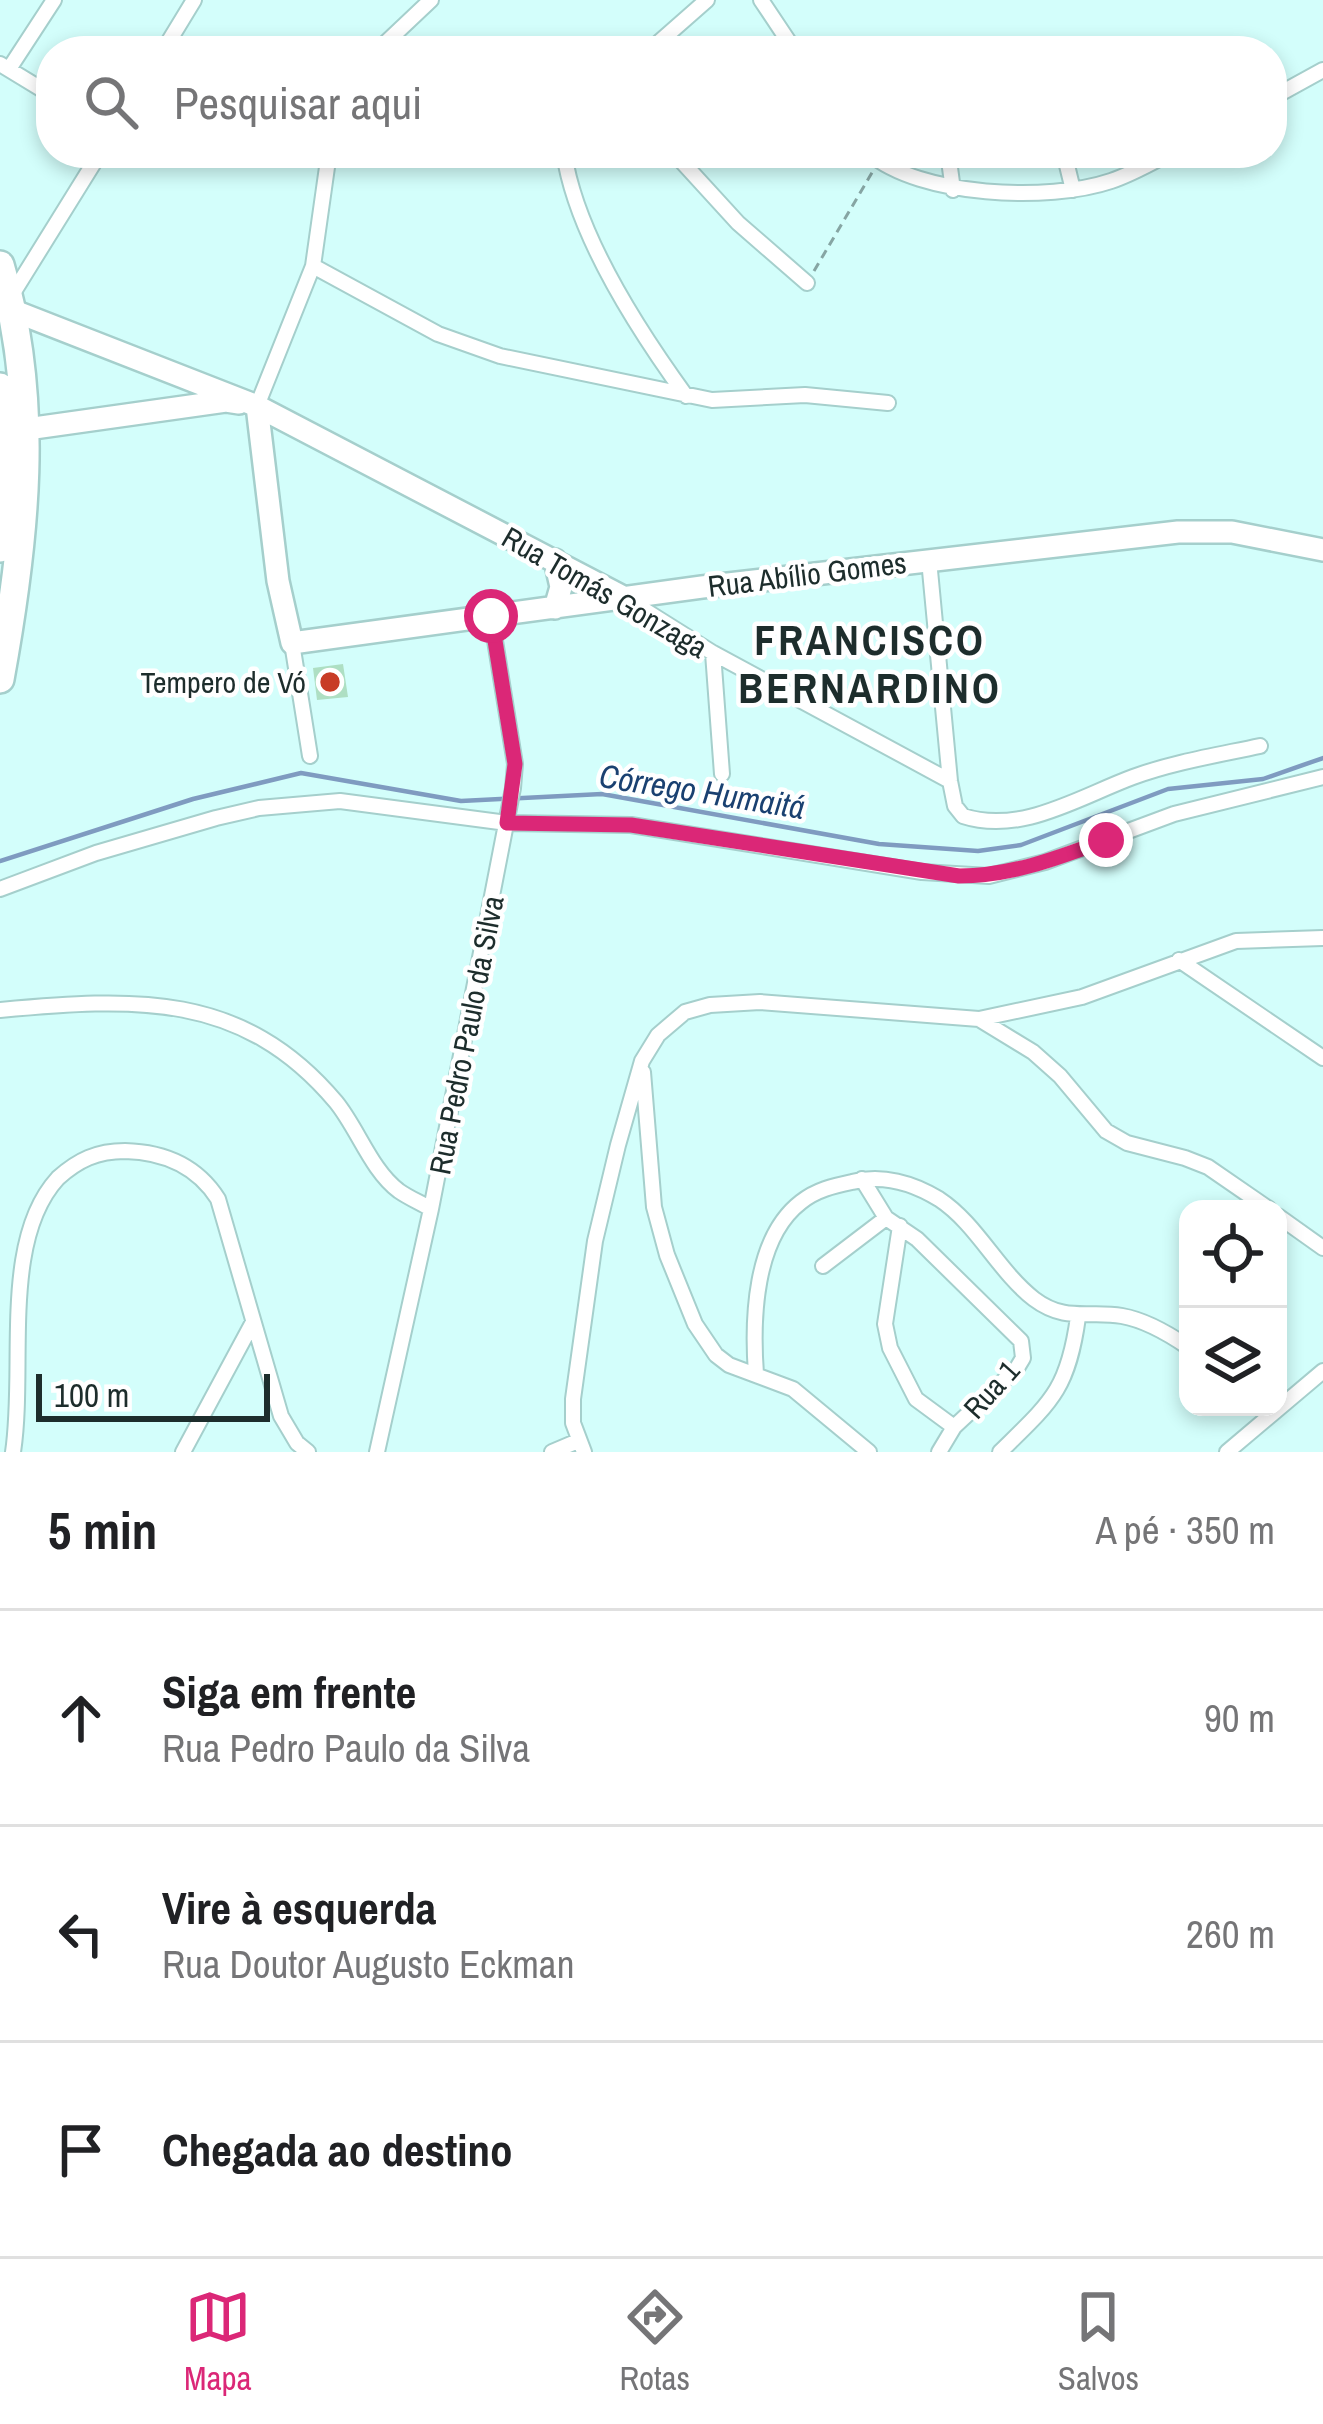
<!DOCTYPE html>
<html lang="pt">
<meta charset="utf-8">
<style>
:root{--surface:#fff;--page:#f2f2f2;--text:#202124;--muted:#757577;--line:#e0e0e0;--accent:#db2777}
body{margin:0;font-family:"Archivo Narrow",sans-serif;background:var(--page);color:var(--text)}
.controls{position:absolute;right:36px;bottom:36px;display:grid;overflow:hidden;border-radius:24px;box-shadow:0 6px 18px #0003}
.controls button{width:108px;height:108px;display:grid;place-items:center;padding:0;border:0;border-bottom:3px solid var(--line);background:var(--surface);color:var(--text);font:60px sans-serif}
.scale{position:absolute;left:36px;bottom:30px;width:234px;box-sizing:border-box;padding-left:12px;border:6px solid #1d2d2c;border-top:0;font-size:33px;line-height:42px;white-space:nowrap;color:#1d2d2c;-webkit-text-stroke:9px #fff;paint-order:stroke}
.stop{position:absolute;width:36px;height:36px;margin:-27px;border:9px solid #db2777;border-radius:50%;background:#fff}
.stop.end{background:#db2777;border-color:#fff;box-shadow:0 3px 12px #0008}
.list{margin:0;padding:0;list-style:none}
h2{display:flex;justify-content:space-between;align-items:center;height:156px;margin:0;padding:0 48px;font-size:51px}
h2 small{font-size:39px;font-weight:400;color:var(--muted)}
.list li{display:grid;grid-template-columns:78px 1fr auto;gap:36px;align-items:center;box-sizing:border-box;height:216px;padding:0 48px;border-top:3px solid var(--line)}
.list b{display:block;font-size:45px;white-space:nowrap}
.list p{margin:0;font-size:39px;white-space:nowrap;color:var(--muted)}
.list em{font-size:39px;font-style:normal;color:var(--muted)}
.icon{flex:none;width:66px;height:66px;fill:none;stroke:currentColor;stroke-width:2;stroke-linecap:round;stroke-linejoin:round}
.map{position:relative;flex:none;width:1323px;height:1452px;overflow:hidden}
.search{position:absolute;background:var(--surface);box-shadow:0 6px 18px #0003;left:36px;right:36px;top:36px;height:132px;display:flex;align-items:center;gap:30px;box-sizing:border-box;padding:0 42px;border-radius:48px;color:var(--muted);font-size:45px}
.sheet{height:804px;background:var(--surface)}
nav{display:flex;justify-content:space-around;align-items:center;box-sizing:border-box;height:168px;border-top:3px solid var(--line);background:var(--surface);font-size:33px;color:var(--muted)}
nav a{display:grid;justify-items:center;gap:6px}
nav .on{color:var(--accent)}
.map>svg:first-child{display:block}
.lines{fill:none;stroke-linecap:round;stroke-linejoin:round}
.stream{stroke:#7f9bc0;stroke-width:4.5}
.building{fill:#aedfc3}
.street-casing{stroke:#a5cfcc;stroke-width:18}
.secondary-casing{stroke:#a5cfcc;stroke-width:26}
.highway-casing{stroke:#a5cfcc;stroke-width:32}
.path{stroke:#86a5a3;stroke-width:3;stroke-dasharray:9 6;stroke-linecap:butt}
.street{stroke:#fff;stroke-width:14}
.secondary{stroke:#fff;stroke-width:21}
.highway{stroke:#fff;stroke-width:27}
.route{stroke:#db2777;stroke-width:15}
.poi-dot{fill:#c83c26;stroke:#fff;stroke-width:4.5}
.labels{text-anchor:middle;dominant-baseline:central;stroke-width:9;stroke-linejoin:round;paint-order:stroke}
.street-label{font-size:30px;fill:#1d2d2c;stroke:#fff}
.poi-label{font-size:30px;fill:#1d2d2c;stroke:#fff;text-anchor:end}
.water-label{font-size:33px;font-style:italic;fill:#1a4171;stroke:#fff}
.district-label{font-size:42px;font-weight:bold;letter-spacing:3px;fill:#1d2d2c;stroke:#fff}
</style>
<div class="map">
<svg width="1323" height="1452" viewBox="0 0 1323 1452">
<rect width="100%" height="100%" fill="#d3fefb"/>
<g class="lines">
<path class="stream" d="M 0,861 L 193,799 L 301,773 L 461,801 L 602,794 L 879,844 L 978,851 L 1021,845 L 1168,789 L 1263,779 L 1323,758"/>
</g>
<path class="building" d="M 343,664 L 348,697 L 317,700 L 313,668 Z"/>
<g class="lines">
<defs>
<path id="street" d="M 761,0 L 795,51
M 163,51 L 194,0
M 377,51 L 431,0
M 649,51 L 707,0
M 0,64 L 51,95
M 9,69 L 54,0
M 1272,98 L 1323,70
M 564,153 C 576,235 638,330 686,396
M 674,153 L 738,223 L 807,283
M 869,153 C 920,197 1049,202 1111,181 C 1132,174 1151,163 1170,153
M 948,153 L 953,190
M 1064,153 L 1073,190
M 313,266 L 438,334 L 500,356 L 712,400 L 805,395 L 888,403
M 10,298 L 100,153
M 257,406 L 313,266 L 329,153
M 929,560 L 950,781 L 955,806 L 963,816 C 1021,835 1079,797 1133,777 C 1174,762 1218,755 1260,746
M 627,599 L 713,653 L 950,781
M 292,643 L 310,756
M 713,653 L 722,774
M 0,889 L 96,853 L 216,818 L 259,808 L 340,801 L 507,823 L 631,825 L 922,872 L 989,876 L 1045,862 L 1174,814 L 1323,777
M 1179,960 L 1323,1058
M 0,1010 C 132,998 242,990 336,1102 C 358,1129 371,1170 399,1191 C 409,1198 421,1203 431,1209
M 979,1019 L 1033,1052 L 1060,1076 L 1106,1131 L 1127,1143 L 1185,1158 L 1208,1167 L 1269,1209
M 643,1072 L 654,1207 L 667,1255 L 695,1324 L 716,1355 L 729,1365 L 793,1389 L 869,1452
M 862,1179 L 886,1218 L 917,1239 L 1021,1341 L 1023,1358 L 1017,1368 L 954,1427 L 939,1452
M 1278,1216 L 1323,1248
M 900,1226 L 885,1324 L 890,1348 L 916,1399 L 954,1427
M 823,1266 L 886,1218
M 756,1374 C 752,1320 754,1238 801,1202 C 816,1190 833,1186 852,1182 C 882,1174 913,1183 939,1199 C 977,1224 998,1271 1034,1299 C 1066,1323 1089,1310 1122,1316 C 1145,1320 1169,1334 1188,1347
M 13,1452 C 26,1367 0,1241 58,1178 C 78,1160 97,1151 125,1151 C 164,1152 197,1166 218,1199 L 281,1416 L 297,1443 L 308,1452
M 183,1452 L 253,1322
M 377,1452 L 431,1209 L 513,788 L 515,764 L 491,616
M 552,1452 L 578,1441
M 584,1452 L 573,1423 L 573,1399 L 595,1241 L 618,1145 L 642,1061 L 658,1035 L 685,1012 L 710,1005 L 760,1002 L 979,1019 L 1082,997 L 1236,941 L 1323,938
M 1000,1452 C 1051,1402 1068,1390 1078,1317
M 1227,1452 L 1323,1371"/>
<path id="secondary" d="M 4,307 L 257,406 L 627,599
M 257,406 L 278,581 L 292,643 L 702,587 L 1178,532 L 1232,532 L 1323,550
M 27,429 L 226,401 L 239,403
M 555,608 L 561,587 L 555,560"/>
<path id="highway" d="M 0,265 C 41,401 25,542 0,679
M 0,387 L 5,448 L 0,548"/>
</defs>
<use href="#street" class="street-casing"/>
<use href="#secondary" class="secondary-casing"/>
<use href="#highway" class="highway-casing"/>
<path class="path" d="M 814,271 L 873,171"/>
<use href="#street" class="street"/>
<use href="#secondary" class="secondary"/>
<use href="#highway" class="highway"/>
</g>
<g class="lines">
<path class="route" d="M 491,616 L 515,764 L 507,823 L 631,825 L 959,876 C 1011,876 1058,858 1106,840"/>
</g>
<circle class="poi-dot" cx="330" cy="682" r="12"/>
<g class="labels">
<g class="street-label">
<text transform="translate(807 574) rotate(-7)">Rua Abílio Gomes</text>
<text transform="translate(605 592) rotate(30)">Rua Tomás Gonzaga</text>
<text transform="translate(466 1035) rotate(-79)">Rua Pedro Paulo da Silva</text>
<text transform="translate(991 1389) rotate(-48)">Rua 1</text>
</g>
<g class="poi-label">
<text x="306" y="682">Tempero de Vó</text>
</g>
<g class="water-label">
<text transform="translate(702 791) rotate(9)">Córrego Humaitá</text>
</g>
<g class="district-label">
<text x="870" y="640">FRANCISCO<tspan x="870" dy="48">BERNARDINO</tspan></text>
</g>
</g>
</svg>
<div class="controls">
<button><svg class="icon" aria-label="locate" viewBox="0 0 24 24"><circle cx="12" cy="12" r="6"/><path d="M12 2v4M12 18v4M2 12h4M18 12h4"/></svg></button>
<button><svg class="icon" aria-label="layers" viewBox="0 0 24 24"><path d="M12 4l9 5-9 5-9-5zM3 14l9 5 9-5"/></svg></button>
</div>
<div class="scale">100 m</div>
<div class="stop" style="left:491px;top:616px"></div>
<div class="stop end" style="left:1106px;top:840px"></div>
<div class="search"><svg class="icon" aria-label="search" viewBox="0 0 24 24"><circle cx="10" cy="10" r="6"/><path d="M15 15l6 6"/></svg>Pesquisar aqui</div>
</div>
<section class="sheet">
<h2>5 min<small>A pé · 350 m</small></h2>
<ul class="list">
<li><svg class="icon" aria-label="ahead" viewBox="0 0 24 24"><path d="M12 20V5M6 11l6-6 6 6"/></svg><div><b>Siga em frente</b><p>Rua Pedro Paulo da Silva</p></div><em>90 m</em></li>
<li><svg class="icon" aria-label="left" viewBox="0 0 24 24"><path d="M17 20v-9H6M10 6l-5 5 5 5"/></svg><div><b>Vire à esquerda</b><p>Rua Doutor Augusto Eckman</p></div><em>260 m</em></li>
<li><svg class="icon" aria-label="arrive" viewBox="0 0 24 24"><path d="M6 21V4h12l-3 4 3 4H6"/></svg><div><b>Chegada ao destino</b></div></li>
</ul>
</section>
<nav>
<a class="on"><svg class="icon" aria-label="map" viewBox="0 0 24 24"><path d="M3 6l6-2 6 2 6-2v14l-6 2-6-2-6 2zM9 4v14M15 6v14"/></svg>Mapa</a>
<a><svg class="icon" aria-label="directions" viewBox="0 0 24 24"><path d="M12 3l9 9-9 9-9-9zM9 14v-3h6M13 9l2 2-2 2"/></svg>Rotas</a>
<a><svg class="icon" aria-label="saved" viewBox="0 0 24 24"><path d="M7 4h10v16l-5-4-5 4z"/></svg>Salvos</a>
</nav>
